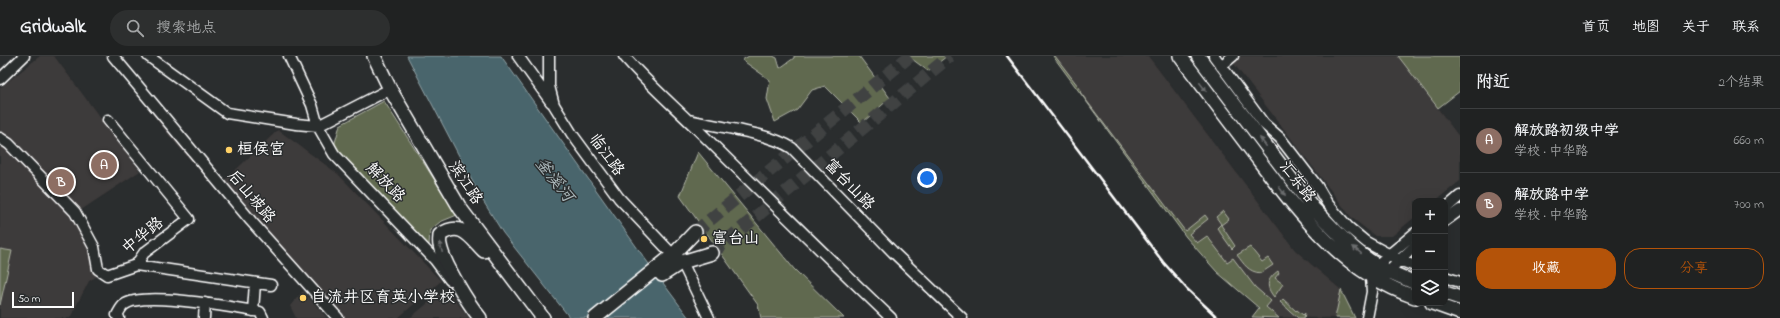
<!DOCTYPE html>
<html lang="zh">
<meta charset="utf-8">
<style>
:root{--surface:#202222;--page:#2d2f2f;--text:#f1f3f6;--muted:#a2a4a5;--line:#3d3f40;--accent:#b45309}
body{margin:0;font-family:"Indie Flower","LXGW WenKai TC",sans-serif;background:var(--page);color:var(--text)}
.controls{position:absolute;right:12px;bottom:12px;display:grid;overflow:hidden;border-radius:8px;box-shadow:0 4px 16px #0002}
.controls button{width:36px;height:36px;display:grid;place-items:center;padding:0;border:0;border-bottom:1px solid var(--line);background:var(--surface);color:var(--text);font:20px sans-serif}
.scale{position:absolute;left:12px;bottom:10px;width:62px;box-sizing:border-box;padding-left:4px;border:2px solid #fff;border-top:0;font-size:11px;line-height:14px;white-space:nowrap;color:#fff;-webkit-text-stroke:3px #2a2d2e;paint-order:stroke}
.you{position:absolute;left:927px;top:122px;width:14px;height:14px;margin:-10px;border:3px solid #fff;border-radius:50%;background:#1a73e8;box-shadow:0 0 0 6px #1a73e833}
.badge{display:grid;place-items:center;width:26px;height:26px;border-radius:50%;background:var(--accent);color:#fff;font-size:13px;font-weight:700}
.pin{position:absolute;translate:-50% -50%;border:2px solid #fff;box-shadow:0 1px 4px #0006}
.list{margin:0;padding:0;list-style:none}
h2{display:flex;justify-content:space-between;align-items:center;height:52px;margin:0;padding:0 16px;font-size:17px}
h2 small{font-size:13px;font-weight:400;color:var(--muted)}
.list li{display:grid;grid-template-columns:26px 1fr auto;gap:12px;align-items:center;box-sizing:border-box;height:64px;padding:0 16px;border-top:1px solid var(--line)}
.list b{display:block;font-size:15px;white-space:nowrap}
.list p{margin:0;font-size:13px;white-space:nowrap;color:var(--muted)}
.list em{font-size:13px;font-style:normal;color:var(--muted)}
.actions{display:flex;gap:8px;padding:12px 16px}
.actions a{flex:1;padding:9px 0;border:1px solid var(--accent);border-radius:16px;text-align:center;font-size:14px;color:var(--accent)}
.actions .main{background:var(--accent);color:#fff}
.icon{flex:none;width:22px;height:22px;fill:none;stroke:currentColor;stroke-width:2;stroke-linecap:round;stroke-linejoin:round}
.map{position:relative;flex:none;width:1460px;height:262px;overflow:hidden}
header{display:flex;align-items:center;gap:24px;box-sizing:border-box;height:56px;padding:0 20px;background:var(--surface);border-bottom:1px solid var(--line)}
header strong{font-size:19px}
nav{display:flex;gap:22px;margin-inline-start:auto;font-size:14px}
.search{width:280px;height:36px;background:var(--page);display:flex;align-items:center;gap:10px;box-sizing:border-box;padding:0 14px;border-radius:22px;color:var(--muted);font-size:15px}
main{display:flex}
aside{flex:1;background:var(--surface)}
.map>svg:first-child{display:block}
.built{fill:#3e3a3a}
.green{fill:#61694f;stroke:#b0b4a7}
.water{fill:#48656c;stroke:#91a3a7}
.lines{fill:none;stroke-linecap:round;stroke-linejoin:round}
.major-tunnel{stroke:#3f4243;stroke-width:13;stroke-dasharray:13 6;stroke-linecap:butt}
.minor-casing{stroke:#fff;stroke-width:13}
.major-casing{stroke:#fff;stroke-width:16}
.minor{stroke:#2a2d2e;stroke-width:10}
.major{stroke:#2a2d2e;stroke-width:13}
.rail{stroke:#fff;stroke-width:2.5}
.oneway{fill:#6a6c6d}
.poi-dot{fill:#ffd166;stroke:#2a2d2e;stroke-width:1.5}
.labels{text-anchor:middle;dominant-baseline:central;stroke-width:3;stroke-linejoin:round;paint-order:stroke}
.poi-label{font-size:16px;fill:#fff;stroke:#2a2d2e;text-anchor:start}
.street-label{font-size:16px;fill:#fff;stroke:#2a2d2e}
.water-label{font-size:17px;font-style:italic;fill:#adbabd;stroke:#2a2d2e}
</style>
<header>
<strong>Gridwalk</strong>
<div class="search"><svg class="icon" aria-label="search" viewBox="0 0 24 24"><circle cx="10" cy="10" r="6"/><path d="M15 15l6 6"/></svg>搜索地点</div>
<nav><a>首页</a><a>地图</a><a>关于</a><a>联系</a></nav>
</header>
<main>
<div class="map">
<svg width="1460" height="262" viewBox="0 0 1460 262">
<rect width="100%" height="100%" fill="#2a2d2e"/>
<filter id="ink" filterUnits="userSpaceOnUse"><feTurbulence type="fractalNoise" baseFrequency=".025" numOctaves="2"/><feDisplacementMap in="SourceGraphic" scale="8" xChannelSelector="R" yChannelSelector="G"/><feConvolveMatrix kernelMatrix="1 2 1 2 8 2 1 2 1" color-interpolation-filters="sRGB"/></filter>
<g filter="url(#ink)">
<path class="built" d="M 40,0 L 54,0 L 140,115 L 81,154 L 96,182 L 106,215 L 89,225 L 70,262 L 0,262 L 0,249 L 12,195 L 0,193 L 0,32 Z
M 108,0 L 120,0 L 197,94 L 225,124 L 278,74 L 338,118 L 441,225 L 398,262 L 329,262 L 171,82 Z
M 1053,0 L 1148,0 L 1295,194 L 1312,209 L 1341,234 L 1355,262 L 1252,261 L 1259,252 L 1217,216 L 1186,181 Z
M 1236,0 L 1398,0 L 1460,82 L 1460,125 L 1435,145 L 1415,145 L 1415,161 L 1392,180 L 1375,180 L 1351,161 L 1231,4 Z
M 446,232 L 469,262 L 410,262 Z
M 303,235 L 327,262 L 296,262 L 290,250 Z"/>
<path class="green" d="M 749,0 L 773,0 L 777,2 L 780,12 L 794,2 L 794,0 L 859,0 L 890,42 L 862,67 L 825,30 L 812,34 L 797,54 L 775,66 L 767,43 L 770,24 L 742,4 Z
M 908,0 L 947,0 L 928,15 Z
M 1053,0 L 1055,0 L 1081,34 L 1080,36 L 1185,175 L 1205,159 L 1208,163 L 1189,178 L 1197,187 L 1207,180 L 1227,206 L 1233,202 L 1255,231 L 1271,245 L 1266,251 L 1279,262 L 1252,261 L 1259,252 L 1217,216 L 1186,181 Z
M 1398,0 L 1460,0 L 1460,35 L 1438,52 Z
M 384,45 L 457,159 L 440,166 L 430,174 L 429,190 L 334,90 L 340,69 Z
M 698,96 L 794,213 L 844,262 L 761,262 L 758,249 L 680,140 Z
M 1223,155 L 1229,163 L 1221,169 L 1235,190 L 1232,193 L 1217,172 L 1221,168 L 1216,161 Z
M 1250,191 L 1262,206 L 1268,202 L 1273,209 L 1261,217 C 1248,216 1244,208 1237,199 Z
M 0,193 L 12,195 L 0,249 Z
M 1278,215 L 1279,217 L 1275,222 L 1283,228 L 1274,241 C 1265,230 1267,223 1278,215 Z
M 1341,234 L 1355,262 L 1335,262 Z
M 1283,243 L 1296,255 L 1297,254 L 1303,259 L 1305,257 L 1304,262 L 1298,262 L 1280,246 Z"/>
<path class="water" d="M 407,0 L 501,0 L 643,200 L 689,262 L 570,262 L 503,177 L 480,140 Z"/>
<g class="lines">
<path class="major-tunnel" d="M 695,176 L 910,0
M 712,197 L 950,0"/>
<defs>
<path id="minor" d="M 113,0 L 251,165 L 338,262
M 148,0 L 227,57 L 296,68 L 318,70 L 390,33
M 289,0 L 312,49 L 318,70 L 334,98 L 435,204 L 450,224
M 518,0 L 551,46
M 549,0 L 549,30 L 554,49 L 572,78 L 619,142 L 673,199
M 624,0 C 647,27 674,50 699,75 C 763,138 826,200 891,262
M 1214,0 L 1264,68 L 1280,82 L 1317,130 L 1327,147 L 1348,171 L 1366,186 L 1399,204 L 1415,210
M 1221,10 L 1233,0
M 0,23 L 24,0
M 689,64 C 718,71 769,77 792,92 L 893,196 L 962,262
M 0,82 L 9,88 L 75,156 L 94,191 L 98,213 L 107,219 L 136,209 L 144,197 L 189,163 L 108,64
M 1445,153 L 1460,140
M 1445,165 L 1460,154
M 682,206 L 709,262
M 136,209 L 271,229
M 1385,221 L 1388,215 L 1415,190
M 1445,221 L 1460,226
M 253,255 L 255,227
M 119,262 L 117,259 C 119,256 121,251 124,249 C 142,234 236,252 260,256 L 263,262
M 204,262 L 205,247
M 1367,262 L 1372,236 L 1371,221 L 1377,209 L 1415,177"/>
<path id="major" d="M 374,0 L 390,33 L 460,152 L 543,262
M 1180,0 C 1205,33 1230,66 1255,99 C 1300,158 1342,216 1415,241
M 1198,0 L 1313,152 C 1333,172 1353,195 1378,210 C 1390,217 1403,221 1415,227
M 662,219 L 682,206 L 712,197
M 1445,237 L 1460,242
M 1432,247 L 1460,257
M 480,262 C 468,247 443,207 440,189 C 439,186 440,182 440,179 C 461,164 470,181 484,195
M 595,262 L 673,199 L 695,176"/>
</defs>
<use href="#minor" class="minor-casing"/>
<use href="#major" class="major-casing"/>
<use href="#minor" class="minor"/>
<use href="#major" class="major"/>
<path class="rail" d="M 1007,0 L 1163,206 L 1187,233 L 1218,262"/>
</g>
<defs><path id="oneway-solid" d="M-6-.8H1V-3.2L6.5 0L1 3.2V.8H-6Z"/></defs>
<g class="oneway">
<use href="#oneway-solid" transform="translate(1203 31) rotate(53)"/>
<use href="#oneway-solid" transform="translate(1263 86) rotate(-127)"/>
<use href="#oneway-solid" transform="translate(1282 135) rotate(53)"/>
<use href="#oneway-solid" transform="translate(441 191) rotate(-103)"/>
<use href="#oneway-solid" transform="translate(1357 194) rotate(-141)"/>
</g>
</g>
<g class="poi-dot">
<circle cx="229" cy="94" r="4"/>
<circle cx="704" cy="183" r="4"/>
<circle cx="303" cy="242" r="4"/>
</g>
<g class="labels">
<g class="poi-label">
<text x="237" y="94">桓侯宫</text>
<text x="712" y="183">富台山</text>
<text x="311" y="242">自流井区育英小学校</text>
</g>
<g class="street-label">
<text transform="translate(606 99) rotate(54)">临江路</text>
<text transform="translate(1297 126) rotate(52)">汇东路</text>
<text transform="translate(385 127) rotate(46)">解放路</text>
<text transform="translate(465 127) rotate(57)">滨江路</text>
<text transform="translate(849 129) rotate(46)">富台山路</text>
<text transform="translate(251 141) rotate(50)">后山坡路</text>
<text transform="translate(143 180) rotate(-39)">中华路</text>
</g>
<g class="water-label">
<text transform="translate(554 124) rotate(52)">釜溪河</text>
</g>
</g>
</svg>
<div class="controls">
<button>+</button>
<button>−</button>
<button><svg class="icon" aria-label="layers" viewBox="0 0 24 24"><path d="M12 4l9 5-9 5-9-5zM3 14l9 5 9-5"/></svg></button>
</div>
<div class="scale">50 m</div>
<div class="you"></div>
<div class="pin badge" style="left:104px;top:109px;background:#8d6e63">A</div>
<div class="pin badge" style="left:61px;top:126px;background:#8d6e63">B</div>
</div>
<aside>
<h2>附近<small>2个结果</small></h2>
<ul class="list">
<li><span class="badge" style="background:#8d6e63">A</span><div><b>解放路初级中学</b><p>学校 · 中华路</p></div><em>660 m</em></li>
<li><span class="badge" style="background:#8d6e63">B</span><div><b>解放路中学</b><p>学校 · 中华路</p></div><em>700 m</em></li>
</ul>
<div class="actions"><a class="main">收藏</a><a>分享</a></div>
</aside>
</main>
